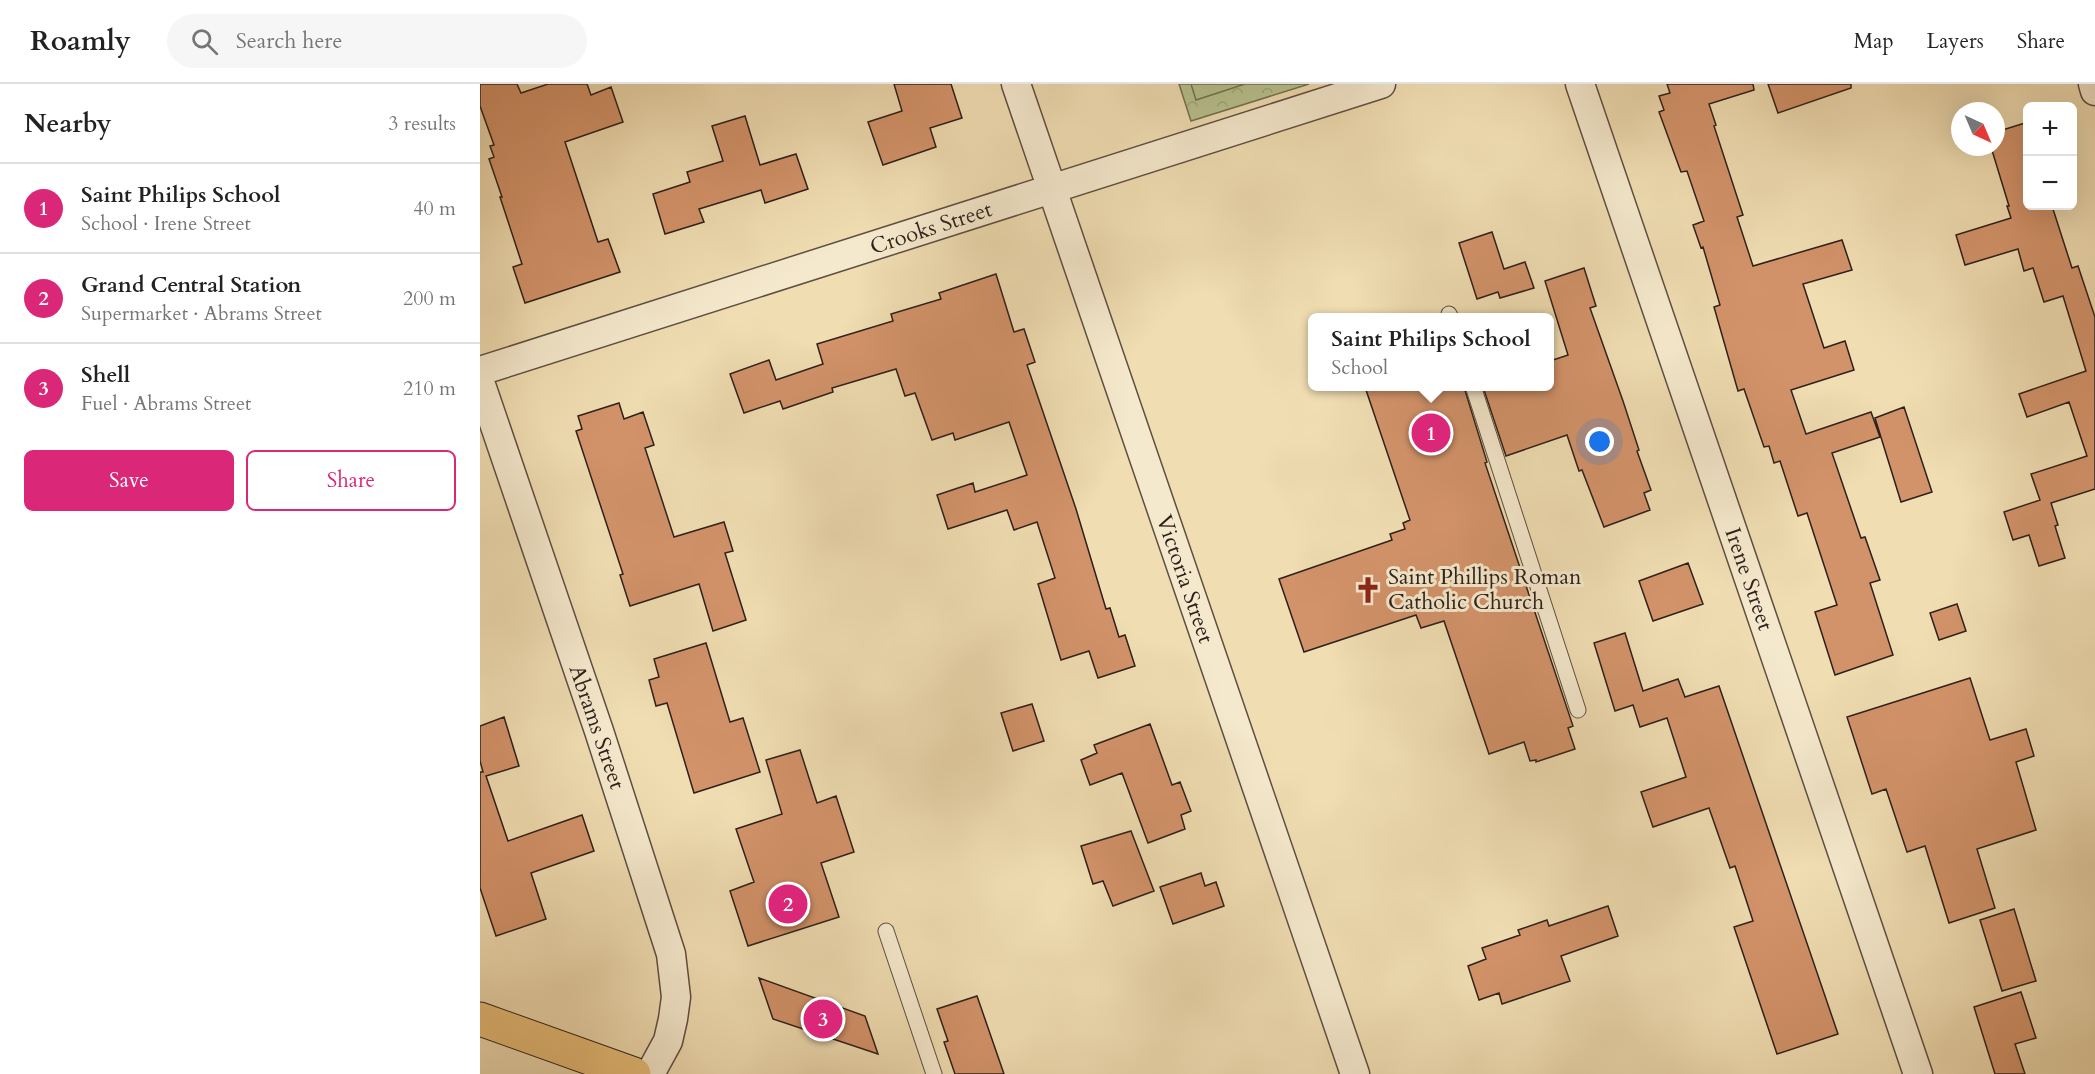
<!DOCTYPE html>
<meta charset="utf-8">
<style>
:root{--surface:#fff;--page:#f6f6f6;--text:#222;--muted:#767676;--line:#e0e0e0;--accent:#db2777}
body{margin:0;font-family:Cardo,serif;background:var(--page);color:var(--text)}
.controls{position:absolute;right:18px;top:18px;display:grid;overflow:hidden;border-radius:9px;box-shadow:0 6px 24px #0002}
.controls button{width:54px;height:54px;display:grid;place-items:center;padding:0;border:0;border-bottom:2px solid var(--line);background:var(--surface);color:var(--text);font:30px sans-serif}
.compass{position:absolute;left:1471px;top:18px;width:54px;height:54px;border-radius:50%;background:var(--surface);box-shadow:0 6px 24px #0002;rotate:136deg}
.you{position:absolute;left:1120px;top:358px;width:21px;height:21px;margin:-15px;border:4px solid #fff;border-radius:50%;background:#1a73e8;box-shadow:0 0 0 9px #1a73e833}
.badge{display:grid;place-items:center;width:39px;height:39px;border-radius:50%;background:var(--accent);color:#fff;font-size:20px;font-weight:700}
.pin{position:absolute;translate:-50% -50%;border:3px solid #fff;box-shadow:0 2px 6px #0006}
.popup{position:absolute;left:828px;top:229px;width:246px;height:78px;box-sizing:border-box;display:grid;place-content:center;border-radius:9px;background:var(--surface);filter:drop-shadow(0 2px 4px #0005);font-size:20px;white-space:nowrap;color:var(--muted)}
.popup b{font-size:22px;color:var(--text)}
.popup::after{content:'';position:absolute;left:50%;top:100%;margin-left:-12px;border:12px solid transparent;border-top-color:var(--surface)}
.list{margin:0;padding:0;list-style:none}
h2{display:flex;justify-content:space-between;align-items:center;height:78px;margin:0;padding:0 24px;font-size:26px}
h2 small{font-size:20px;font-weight:400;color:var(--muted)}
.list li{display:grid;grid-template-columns:39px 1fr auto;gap:18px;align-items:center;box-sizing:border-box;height:90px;padding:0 24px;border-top:2px solid var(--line)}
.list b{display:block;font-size:22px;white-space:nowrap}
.list p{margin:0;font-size:20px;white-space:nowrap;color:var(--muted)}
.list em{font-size:20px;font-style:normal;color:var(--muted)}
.actions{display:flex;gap:12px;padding:18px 24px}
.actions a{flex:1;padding:14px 0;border:2px solid var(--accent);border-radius:9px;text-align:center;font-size:21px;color:var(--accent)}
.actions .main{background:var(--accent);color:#fff}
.icon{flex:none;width:33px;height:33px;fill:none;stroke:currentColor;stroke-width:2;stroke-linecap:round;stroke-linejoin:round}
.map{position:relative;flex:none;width:1615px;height:990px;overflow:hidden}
header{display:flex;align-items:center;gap:36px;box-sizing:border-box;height:84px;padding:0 30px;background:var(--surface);border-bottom:2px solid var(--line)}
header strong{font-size:28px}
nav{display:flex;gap:33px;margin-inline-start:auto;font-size:21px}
.search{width:420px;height:54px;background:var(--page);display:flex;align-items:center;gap:15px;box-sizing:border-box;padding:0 21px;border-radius:33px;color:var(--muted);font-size:22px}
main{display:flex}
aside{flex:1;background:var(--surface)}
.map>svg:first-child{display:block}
.forest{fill:url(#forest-crowns);stroke:#727155;stroke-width:1.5}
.pitch{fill:#b7c28e;stroke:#727155;stroke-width:1.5}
.building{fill:#d3936a;stroke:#2d201c;stroke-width:1.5}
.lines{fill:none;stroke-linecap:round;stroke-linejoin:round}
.service-casing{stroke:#5e4f42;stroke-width:17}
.minor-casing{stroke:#5e4f42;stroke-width:31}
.primary-casing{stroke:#2d201c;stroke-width:35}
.service{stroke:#f5e9cd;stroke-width:15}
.minor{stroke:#f5e9cd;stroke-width:28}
.primary{stroke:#e8be79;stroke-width:33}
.labels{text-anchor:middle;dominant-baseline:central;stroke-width:6;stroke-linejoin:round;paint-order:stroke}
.street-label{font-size:22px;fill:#2d201c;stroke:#f5e9cd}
.poi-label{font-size:22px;fill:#2d201c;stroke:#f5e9cd;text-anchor:start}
</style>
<header>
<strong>Roamly</strong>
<div class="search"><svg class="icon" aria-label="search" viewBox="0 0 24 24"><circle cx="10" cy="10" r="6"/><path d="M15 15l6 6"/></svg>Search here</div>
<nav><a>Map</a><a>Layers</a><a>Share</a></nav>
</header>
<main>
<aside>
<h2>Nearby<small>3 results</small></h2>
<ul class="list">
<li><span class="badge">1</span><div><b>Saint Philips School</b><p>School · Irene Street</p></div><em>40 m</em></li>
<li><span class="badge">2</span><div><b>Grand Central Station</b><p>Supermarket · Abrams Street</p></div><em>200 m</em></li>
<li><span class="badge">3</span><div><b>Shell</b><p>Fuel · Abrams Street</p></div><em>210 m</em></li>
</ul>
<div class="actions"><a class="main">Save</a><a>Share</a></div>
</aside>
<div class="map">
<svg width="1615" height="990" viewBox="0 0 1615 990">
<defs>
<pattern id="forest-crowns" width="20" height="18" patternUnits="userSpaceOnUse" patternTransform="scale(1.5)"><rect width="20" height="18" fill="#b7c28e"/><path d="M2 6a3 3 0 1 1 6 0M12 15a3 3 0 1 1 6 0" fill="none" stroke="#9ea67a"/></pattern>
</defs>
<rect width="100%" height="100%" fill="#f0ddb2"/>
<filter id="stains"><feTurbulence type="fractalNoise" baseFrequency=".00333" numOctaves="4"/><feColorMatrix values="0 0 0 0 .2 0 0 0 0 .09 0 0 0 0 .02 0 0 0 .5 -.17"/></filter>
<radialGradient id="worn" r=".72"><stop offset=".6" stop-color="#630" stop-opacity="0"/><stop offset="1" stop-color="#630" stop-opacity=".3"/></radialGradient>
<path class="forest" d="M 699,0 L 829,0 L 711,37 Z"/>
<path class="pitch" d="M 711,0 L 765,0 L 716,16 Z"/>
<path class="building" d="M 0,0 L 37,0 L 41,9 L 68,0 L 107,0 L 111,11 L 131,3 L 143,38 L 85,58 L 118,158 L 128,155 L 140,188 L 45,219 L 33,183 L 42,180 L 20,113 L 22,113 L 9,75 L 14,73 L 10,62 L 14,61 L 0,22 Z
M 414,0 L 471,0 L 482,34 L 450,44 L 456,63 L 403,81 L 388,38 L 422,27 Z
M 1187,0 L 1273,0 L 1274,6 L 1229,20 L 1236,41 L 1234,42 L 1263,131 L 1257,133 L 1273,182 L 1362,156 L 1372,186 L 1323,200 L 1344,264 L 1365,257 L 1374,286 L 1311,306 L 1326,350 L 1391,328 L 1400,353 L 1352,369 L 1381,454 L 1385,453 L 1400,496 L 1390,499 L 1413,571 L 1355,591 L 1335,528 L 1357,521 L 1327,429 L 1318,432 L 1300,377 L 1294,379 L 1289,362 L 1284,363 L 1264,305 L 1258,307 L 1234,223 L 1240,221 L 1223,163 L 1221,164 L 1213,141 L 1224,137 L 1207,87 L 1201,88 L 1179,28 L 1184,26 L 1179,12 L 1190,9 Z
M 1288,0 L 1371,0 L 1371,4 L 1298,29 Z
M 265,32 L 280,81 L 316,70 L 328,105 L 285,119 L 281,106 L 219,125 L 224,138 L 185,150 L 173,110 L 210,98 L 207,88 L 243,77 L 232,42 Z
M 1548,38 L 1548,122 L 1572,122 L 1592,184 L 1598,182 L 1615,233 L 1615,405 L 1571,419 L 1578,441 L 1575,442 L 1585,474 L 1559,482 L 1549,451 L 1533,456 L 1524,428 L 1560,416 L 1551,390 L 1607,372 L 1589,318 L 1547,333 L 1539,310 L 1606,287 L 1583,212 L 1564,218 L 1553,184 L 1544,187 L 1538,165 L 1485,181 L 1476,151 L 1531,134 L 1527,122 L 1529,122 L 1511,63 L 1516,63 L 1516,48 Z
M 1012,148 L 1024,185 L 1045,178 L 1054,204 L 1020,214 L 1018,208 L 997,215 L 979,159 Z
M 1104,184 L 1116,222 L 1110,224 L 1143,317 L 1159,366 L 1157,367 L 1171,406 L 1164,409 L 1170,426 L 1124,443 L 1102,386 L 1099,387 L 1087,351 L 1026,372 L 1003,303 L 1070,303 L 1070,277 L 1088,271 L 1065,197 Z
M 516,190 L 534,248 L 544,245 L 555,278 L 547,281 L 596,425 L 626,525 L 630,524 L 639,553 L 645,551 L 655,582 L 618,594 L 609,567 L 581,576 L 558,500 L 575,494 L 557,438 L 534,446 L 527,426 L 468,445 L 457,411 L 493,399 L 495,408 L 547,391 L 529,338 L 475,356 L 473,349 L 452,356 L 435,309 L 425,312 L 416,285 L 352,304 L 353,308 L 303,325 L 300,317 L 264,329 L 250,290 L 289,276 L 296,296 L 343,280 L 337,260 L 413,237 L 411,230 L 461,215 L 459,209 Z
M 885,303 L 984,303 L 1007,378 L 1005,379 L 1093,642 L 1088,644 L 1095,665 L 1056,678 L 1056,676 L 1050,677 L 1044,658 L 1009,670 L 964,537 L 941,544 L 936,531 L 824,568 L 799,495 L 912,456 L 910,450 L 925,445 L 923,439 L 930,436 Z
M 139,319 L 144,335 L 163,328 L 174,361 L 165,364 L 194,453 L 244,438 L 253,467 L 245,469 L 266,536 L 233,547 L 219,500 L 150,522 L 140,491 L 143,490 L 96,347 L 102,345 L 98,332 Z
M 1424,323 L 1452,408 L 1421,418 L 1395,334 Z
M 1208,479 L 1223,520 L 1173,537 L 1159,497 Z
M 1477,520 L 1486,547 L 1459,556 L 1450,529 Z
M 1145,549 L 1163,607 L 1198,595 L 1205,613 L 1239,602 L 1358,950 L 1297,970 L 1254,843 L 1273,837 L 1255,782 L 1250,784 L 1229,724 L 1173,743 L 1161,708 L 1206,693 L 1187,634 L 1160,643 L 1153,621 L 1135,627 L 1114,559 Z
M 226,559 L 250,638 L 263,634 L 280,688 L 214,709 L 187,619 L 176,622 L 169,596 L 179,593 L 174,575 Z
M 1490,594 L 1510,656 L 1546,645 L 1554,672 L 1536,678 L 1556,746 L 1497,765 L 1515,824 L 1469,839 L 1445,762 L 1427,768 L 1406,705 L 1392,710 L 1367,633 Z
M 552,620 L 564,657 L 533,667 L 521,629 Z
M 24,633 L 39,682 L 6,692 L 28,757 L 102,731 L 114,767 L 51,789 L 66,835 L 16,852 L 0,804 L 0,688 L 3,688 L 0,677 L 0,642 Z
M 670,640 L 692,701 L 700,698 L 711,727 L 701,731 L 705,745 L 668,759 L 642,689 L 610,701 L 601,676 L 617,669 L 614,661 Z
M 320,666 L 337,719 L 356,712 L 374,768 L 341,779 L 359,833 L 268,862 L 250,807 L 274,798 L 256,745 L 302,730 L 286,676 Z
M 651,747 L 674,807 L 633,822 L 623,797 L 613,800 L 601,762 Z
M 721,789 L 725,802 L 736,798 L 744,822 L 693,840 L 680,803 Z
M 1128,822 L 1138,852 L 1081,872 L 1090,897 L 1022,920 L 1019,909 L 999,916 L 988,882 L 1006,875 L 1002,864 L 1040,851 L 1038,846 L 1067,836 L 1069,842 Z
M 1534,825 L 1556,897 L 1522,907 L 1500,836 Z
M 279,894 L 385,932 L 398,970 L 293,935 Z
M 1541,908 L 1556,954 L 1535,960 L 1545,990 L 1515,990 L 1494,923 Z
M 497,912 L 524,990 L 475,990 L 464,958 L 468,957 L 457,925 Z"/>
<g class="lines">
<defs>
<path id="service" d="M 969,230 L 971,234
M 993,302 L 1098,626
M 406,847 L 454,990"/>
<path id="minor" d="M 536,0 L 875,990
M 1100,0 L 1438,990
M 1613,0 L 1615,7
M 0,287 L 901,0
M 0,298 L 119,647 L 191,870 L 196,913 L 193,935 L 188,957 L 170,990"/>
<path id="primary" d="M 0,935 L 154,990"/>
</defs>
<use href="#service" class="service-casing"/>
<use href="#minor" class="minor-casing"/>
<use href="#primary" class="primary-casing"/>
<use href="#service" class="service"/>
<use href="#minor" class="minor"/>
<use href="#primary" class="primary"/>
</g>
<defs>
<symbol id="church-bare" viewBox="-9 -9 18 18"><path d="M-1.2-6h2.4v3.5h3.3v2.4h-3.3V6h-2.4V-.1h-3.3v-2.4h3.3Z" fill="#8f2418" stroke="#f5e9cd" stroke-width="2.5" paint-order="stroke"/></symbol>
</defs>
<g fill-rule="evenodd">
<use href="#church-bare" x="869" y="487" width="38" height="38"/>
</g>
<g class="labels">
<g class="street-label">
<text transform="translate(451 144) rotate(-18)">Crooks Street</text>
<text transform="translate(705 495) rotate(71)">Victoria Street</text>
<text transform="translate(1269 495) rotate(71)">Irene Street</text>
<text transform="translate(117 643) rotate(71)">Abrams Street</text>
</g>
<g class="poi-label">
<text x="908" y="493">Saint Phillips Roman<tspan x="908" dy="25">Catholic Church</tspan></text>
</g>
</g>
<rect width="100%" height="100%" filter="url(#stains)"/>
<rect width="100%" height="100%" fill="url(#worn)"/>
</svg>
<div class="controls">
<button>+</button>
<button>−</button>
</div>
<svg class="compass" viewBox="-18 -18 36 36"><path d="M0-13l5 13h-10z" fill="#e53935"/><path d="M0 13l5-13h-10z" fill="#767676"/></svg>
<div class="you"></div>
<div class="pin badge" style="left:951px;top:349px">1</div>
<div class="popup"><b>Saint Philips School</b>School</div>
<div class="pin badge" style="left:308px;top:820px">2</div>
<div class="pin badge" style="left:343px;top:935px">3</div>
</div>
</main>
